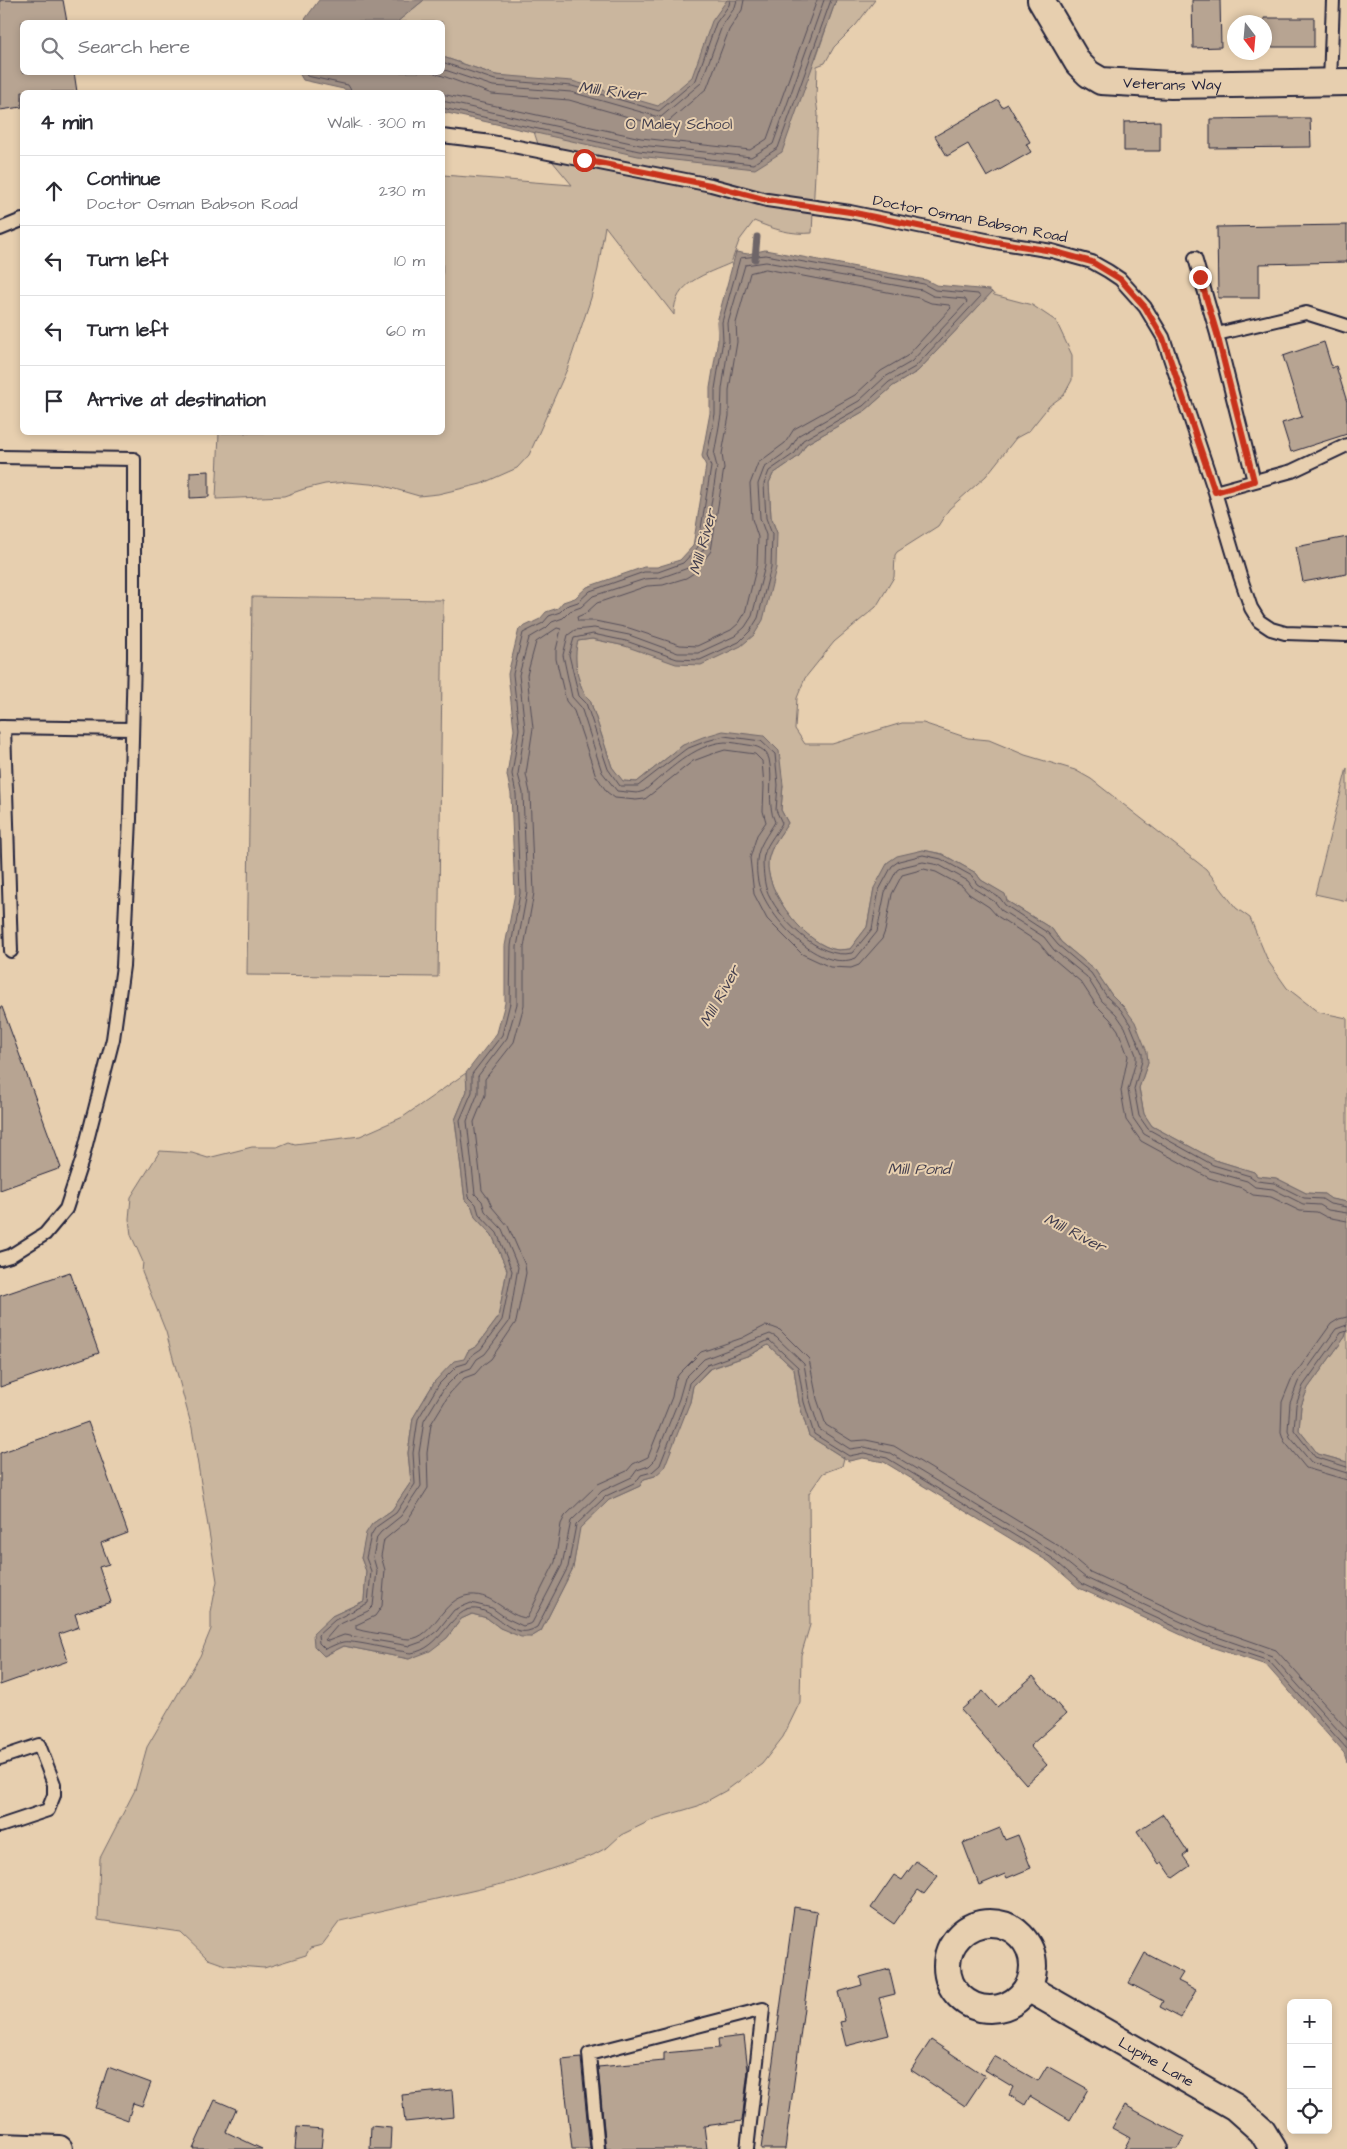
<!DOCTYPE html>
<meta charset="utf-8">
<style>
:root{--surface:#fff;--page:#f2f2f3;--text:#2b2b33;--muted:#7c7c81;--line:#e1e1e2}
body{margin:0;font-family:"Architects Daughter",sans-serif;background:var(--page);color:var(--text)}
.controls{position:absolute;right:15px;bottom:15px;display:grid;overflow:hidden;border-radius:8px;box-shadow:0 2px 8px #0003}
.controls button{width:45px;height:45px;display:grid;place-items:center;padding:0;border:0;border-bottom:1px solid var(--line);background:var(--surface);color:var(--text);font:25px sans-serif}
.compass{position:absolute;left:1227px;top:15px;width:45px;height:45px;border-radius:50%;background:var(--surface);box-shadow:0 2px 8px #0003;rotate:164deg}
.stop{position:absolute;width:15px;height:15px;margin:-11px;border:4px solid #c8321e;border-radius:50%;background:#fff}
.stop.end{background:#c8321e;border-color:#fff;box-shadow:0 1px 5px #0008}
.list{margin:0;padding:0;list-style:none}
h2{display:flex;justify-content:space-between;align-items:center;height:65px;margin:0;padding:0 20px;font-size:21px}
h2 small{font-size:16px;font-weight:400;color:var(--muted)}
.list li{display:grid;grid-template-columns:32px 1fr auto;gap:15px;align-items:center;box-sizing:border-box;height:70px;padding:0 20px;border-top:1px solid var(--line)}
.list b{display:block;font-size:19px;white-space:nowrap}
.list p{margin:0;font-size:16px;white-space:nowrap;color:var(--muted)}
.list em{font-size:16px;font-style:normal;color:var(--muted)}
.icon{flex:none;width:28px;height:28px;fill:none;stroke:currentColor;stroke-width:2;stroke-linecap:round;stroke-linejoin:round}
.map{position:relative;flex:none;width:1347px;height:2149px;overflow:hidden}
.search{position:absolute;background:var(--surface);box-shadow:0 2px 8px #0003;left:20px;top:20px;width:425px;height:55px;display:flex;align-items:center;gap:12px;box-sizing:border-box;padding:0 18px;border-radius:8px;color:var(--muted);font-size:19px}
.panel{position:absolute;background:var(--surface);box-shadow:0 2px 8px #0003;left:20px;top:90px;width:425px;height:345px;border-radius:8px}
.map>svg:first-child{display:block}
.green{fill:#cab69e;stroke:#766c6c}
.water{fill:#a19186;stroke:#6e6568}
.lines{fill:none;stroke-linecap:round;stroke-linejoin:round}
.shore{stroke:#554e59;stroke-width:1}
.stream{stroke:#6e6568;stroke-width:7}
.building{fill:#b7a492;stroke:#22223b}
.service-casing{stroke:#22223b;stroke-width:16}
.minor-casing{stroke:#22223b;stroke-width:30}
.path{stroke:#22223b;stroke-width:3;stroke-dasharray:4 4;stroke-linecap:butt}
.service{stroke:#e7cfaf;stroke-width:12}
.minor{stroke:#e7cfaf;stroke-width:26}
.route{stroke:#c8321e;stroke-width:6}
.labels{text-anchor:middle;dominant-baseline:central;stroke-width:4;stroke-linejoin:round;paint-order:stroke}
.street-label{font-size:15px;fill:#22223b;stroke:#e7cfaf}
.park-label{font-size:15px;fill:#44404f;stroke:#e7cfaf}
.water-label{font-size:16px;font-style:italic;fill:#423e4e;stroke:#e7cfaf}
</style>
<div class="map">
<svg width="1347" height="2149" viewBox="0 0 1347 2149">
<rect width="100%" height="100%" fill="#e7cfaf"/>
<filter id="ink" filterUnits="userSpaceOnUse"><feTurbulence type="fractalNoise" baseFrequency=".02" numOctaves="2"/><feDisplacementMap in="SourceGraphic" scale="10" xChannelSelector="R" yChannelSelector="G"/><feConvolveMatrix kernelMatrix="1 2 1 2 8 2 1 2 1" color-interpolation-filters="sRGB"/></filter>
<g filter="url(#ink)">
<path class="green" d="M 424,0 L 801,0 L 816,58 L 836,0 L 875,0 L 856,25 L 834,47 L 825,63 L 817,66 L 816,99 L 818,114 L 812,233 C 791,235 773,229 754,221 L 739,241 L 731,263 C 707,274 673,282 674,315 L 605,226 L 598,269 L 591,298 L 568,367 L 529,455 L 517,468 L 481,484 L 438,494 L 419,496 L 381,485 L 347,482 L 325,484 L 304,489 L 284,496 L 216,499 L 219,433 L 442,432 L 443,175 L 572,185 L 538,144 L 519,86 L 512,77 L 496,75 L 443,57 L 442,22 L 397,22 Z
M 992,292 L 994,295 L 1032,305 L 1056,321 L 1072,355 L 1072,380 L 1064,395 L 1049,406 L 1029,431 L 1016,438 L 986,476 L 949,509 L 938,526 L 897,552 L 895,555 L 894,577 L 876,607 L 834,642 L 805,678 L 797,698 L 795,729 L 805,744 L 832,744 L 902,723 L 923,723 L 968,738 L 989,740 L 1025,755 L 1075,770 L 1091,779 L 1206,869 L 1236,908 L 1250,918 L 1268,961 L 1287,988 L 1318,1012 L 1347,1018 L 1347,1202 L 1331,1199 L 1324,1194 L 1306,1193 L 1276,1178 L 1257,1176 L 1254,1172 L 1215,1160 L 1152,1126 L 1144,1114 L 1139,1088 L 1148,1062 L 1124,1007 L 1111,994 L 1095,970 L 1061,942 L 1052,929 L 1007,901 L 1004,894 L 981,880 L 976,873 L 942,854 L 923,850 L 874,888 L 867,927 L 850,949 C 846,949 842,950 838,950 C 807,947 765,892 768,861 C 770,847 781,834 788,823 L 781,810 L 783,785 L 683,745 L 637,782 L 622,781 L 612,767 L 590,700 C 577,689 573,656 577,641 L 592,639 L 626,646 L 777,533 L 771,517 L 769,483 L 773,474 L 799,456 L 806,444 L 866,410 L 893,386 L 918,371 Z
M 252,597 L 443,600 L 438,977 L 247,975 Z
M 1347,768 L 1347,901 L 1315,894 Z
M 466,1073 L 467,1091 L 455,1120 L 465,1200 L 472,1207 L 475,1217 L 492,1235 L 507,1270 L 498,1318 L 477,1346 L 468,1351 L 465,1359 L 435,1381 L 413,1418 L 408,1453 L 411,1482 L 392,1510 L 372,1524 L 361,1558 L 366,1571 L 364,1601 L 332,1616 L 324,1656 L 344,1646 L 409,1659 L 447,1638 L 461,1619 L 472,1614 L 487,1618 L 500,1628 L 531,1637 L 541,1631 L 573,1568 L 579,1528 L 609,1500 L 640,1486 L 644,1479 L 655,1476 L 690,1402 L 693,1386 L 710,1369 L 750,1355 L 768,1345 L 794,1369 L 799,1403 L 809,1436 L 844,1458 L 842,1466 L 823,1473 L 809,1493 L 810,1625 L 801,1655 L 800,1702 L 783,1737 L 762,1764 L 727,1790 L 698,1806 L 654,1819 L 621,1835 L 608,1847 L 593,1855 L 515,1881 L 340,1921 L 322,1945 L 310,1948 L 306,1955 L 264,1968 L 225,1965 L 208,1959 L 180,1932 L 98,1920 L 100,1858 L 135,1790 L 147,1747 L 200,1656 L 211,1629 L 211,1612 L 217,1581 L 192,1428 L 166,1332 L 142,1272 L 143,1262 L 131,1235 L 129,1219 L 131,1197 L 160,1151 L 192,1153 L 208,1158 L 252,1147 L 277,1147 L 289,1142 L 295,1144 L 360,1136 L 403,1117 Z
M 1347,1330 L 1347,1462 L 1318,1454 L 1299,1430 L 1301,1406 L 1308,1388 L 1345,1337 Z"/>
<path class="water" d="M 319,0 L 424,0 L 397,22 L 303,22 Z
M 727,0 L 836,0 L 782,152 L 755,169 L 638,156 L 443,112 L 442,92 L 357,92 L 303,80 L 299,73 L 442,72 L 443,57 L 496,75 L 572,81 L 658,106 L 692,77 L 712,21 Z
M 765,250 L 926,280 L 936,285 L 989,290 L 992,292 L 918,371 L 893,386 L 866,410 L 806,444 L 799,456 L 773,474 L 769,483 L 771,517 L 777,533 L 776,568 L 763,620 L 754,635 L 741,646 L 701,665 L 676,664 L 625,646 L 592,639 L 578,641 C 573,656 577,689 590,700 L 612,767 L 623,781 L 637,782 L 683,745 L 703,737 L 723,731 L 764,736 L 779,751 L 783,785 L 781,810 L 788,823 C 781,834 770,847 768,861 C 765,892 807,947 838,950 C 842,950 846,949 850,949 L 867,927 L 874,888 L 888,862 L 897,856 L 923,850 L 942,854 L 976,873 L 981,880 L 1005,894 L 1007,901 L 1052,929 L 1061,942 L 1095,970 L 1111,994 L 1124,1007 L 1135,1022 L 1147,1052 L 1148,1062 L 1139,1088 L 1144,1114 L 1152,1126 L 1215,1160 L 1254,1172 L 1257,1176 L 1276,1178 L 1306,1193 L 1324,1194 L 1331,1199 L 1347,1202 L 1347,1330 L 1345,1337 L 1308,1388 L 1301,1406 L 1299,1430 L 1318,1454 L 1347,1462 L 1347,1762 L 1344,1753 L 1266,1665 L 1199,1643 L 1079,1588 L 1049,1562 L 884,1462 L 863,1458 L 849,1461 L 809,1436 L 799,1403 L 794,1369 L 768,1345 L 750,1355 L 709,1369 L 693,1386 L 690,1402 L 664,1468 L 655,1476 L 644,1479 L 640,1486 L 609,1500 L 580,1528 L 573,1568 L 541,1631 L 531,1637 L 521,1637 L 500,1628 L 487,1618 L 472,1614 L 461,1619 L 447,1638 L 430,1651 L 409,1659 L 344,1646 L 324,1656 L 314,1646 L 313,1634 L 332,1616 L 364,1601 L 366,1571 L 361,1558 L 366,1533 L 372,1524 L 392,1510 L 411,1482 L 408,1453 L 413,1418 L 435,1381 L 454,1361 L 464,1359 L 468,1351 L 477,1346 L 498,1318 L 507,1270 L 492,1235 L 475,1217 L 472,1207 L 465,1200 L 455,1120 L 467,1091 L 466,1073 L 497,1033 L 505,1003 L 505,946 L 515,893 L 511,794 L 507,775 L 514,730 L 508,674 L 519,629 L 540,619 L 546,612 L 558,608 L 563,602 L 575,598 L 587,587 L 644,567 L 657,567 L 680,560 L 693,546 L 706,466 L 702,456 L 710,413 L 710,388 L 718,340 L 717,322 L 736,252 L 748,254 Z"/>
<g class="lines">
<path class="shore" d="M 442,62 L 495,80 L 572,86 L 659,111 L 696,80 L 716,23 L 729,5 L 730,0
M 442,69 L 493,86 L 571,92 L 655,116 L 661,117 L 701,83 L 722,26 L 735,7 L 737,0
M 305,72 L 307,76 L 348,85 L 352,92
M 432,72 L 492,94 L 569,100 L 653,124 L 661,124 L 669,121 L 707,88 L 729,30 L 742,10 L 744,0
M 442,94 L 641,138 L 750,150 L 767,139 L 817,0
M 442,101 L 640,145 L 751,157 L 773,144 L 824,0
M 442,108 L 639,151 L 753,164 L 778,148 L 831,0
M 766,269 L 919,298 L 931,303 L 949,305 L 951,308 L 907,356 L 881,371 L 855,395 L 794,429 L 785,443 L 758,463 L 750,484 L 752,519 L 758,537 L 757,565 L 745,613 L 739,623 L 731,630 L 697,646 L 680,645 L 629,628 L 595,621 L 578,621 L 577,617 L 586,613 L 597,603 L 647,586 L 663,585 L 686,578 L 694,573 L 711,551 L 724,468 L 722,454 L 729,416 L 729,390 L 737,342 L 736,323 L 750,273 Z
M 1347,1207 L 1330,1204 L 1322,1199 L 1304,1198 L 1274,1183 L 1257,1181 L 1250,1176 L 1213,1165 L 1148,1129 L 1139,1116 L 1134,1089 L 1142,1061 L 1142,1053 L 1130,1024 L 1121,1010 L 1107,997 L 1091,973 L 1058,945 L 1048,933 L 1005,905 L 1000,898 L 977,884 L 972,876 L 941,859 L 923,855 L 899,861 L 892,866 L 879,890 L 872,929 L 852,953 C 819,961 776,917 766,888 C 764,881 763,868 763,861 C 764,846 776,835 782,823 L 776,810 L 778,785 L 775,754 L 761,741 L 724,736 L 704,742 L 686,749 L 638,786 L 620,786 L 608,769 L 586,703 L 579,696 L 569,655 L 574,638 L 593,634 L 626,641 L 677,659 L 700,660 L 739,642 L 750,631 L 758,618 L 771,567 L 772,534 L 766,518 L 764,484 L 769,471 L 795,453 L 803,440 L 863,406 L 889,382 L 915,367 L 980,297 L 978,294 L 935,290 L 924,284 L 766,255 L 740,258 L 722,322 L 723,340 L 715,389 L 715,414 L 707,455 L 711,467 L 698,547 L 683,563 L 658,572 L 644,572 L 590,591 L 578,602 L 566,606 L 560,612 L 549,616 L 543,623 L 523,633 L 513,674 L 519,729 L 512,774 L 516,794 L 520,893 L 511,946 L 510,1003 L 502,1035 L 472,1074 L 472,1092 L 460,1120 L 469,1197 L 476,1204 L 479,1214 L 497,1233 L 512,1271 L 502,1320 L 481,1349 L 472,1355 L 467,1363 L 457,1366 L 439,1384 L 418,1419 L 413,1453 L 415,1484 L 396,1513 L 376,1527 L 371,1535 L 366,1558 L 371,1571 L 368,1603 L 335,1620 L 318,1635 L 319,1643 L 325,1649 C 331,1647 337,1643 343,1642 C 353,1640 387,1649 400,1651 C 403,1651 408,1653 411,1653 C 441,1649 450,1612 471,1609 C 496,1606 511,1644 537,1627 L 568,1567 L 576,1525 L 606,1496 L 636,1482 L 641,1475 L 652,1472 L 660,1465 L 685,1401 L 689,1383 L 707,1365 L 748,1350 L 769,1340 L 798,1367 L 804,1402 L 814,1434 L 849,1456 L 864,1453 L 887,1458 L 1052,1558 L 1082,1584 L 1200,1638 L 1269,1661 L 1347,1749
M 1347,1213 L 1328,1210 L 1320,1205 L 1303,1204 L 1273,1189 L 1255,1187 L 1247,1181 L 1211,1171 L 1144,1134 L 1133,1118 L 1128,1090 L 1136,1061 L 1136,1055 L 1125,1027 L 1116,1014 L 1102,1001 L 1087,977 L 1054,950 L 1044,937 L 1001,910 L 995,902 L 973,888 L 968,881 L 939,865 L 923,862 L 902,867 L 897,870 L 885,892 L 877,932 L 856,958 C 819,973 773,921 761,891 C 757,883 756,869 757,860 C 758,846 768,834 775,822 C 766,803 774,780 769,759 C 766,749 757,746 748,745 C 741,744 732,742 725,742 C 694,744 667,772 644,791 L 637,793 L 617,791 L 602,772 L 581,707 L 572,697 L 563,655 L 568,635 L 575,630 L 594,628 L 629,635 L 678,653 L 698,653 L 735,636 L 745,627 L 752,616 L 765,566 L 766,535 L 760,518 L 758,484 L 764,468 L 790,449 L 799,435 L 859,401 L 885,377 L 911,362 L 967,302 L 965,299 L 933,296 L 922,290 L 766,262 L 745,265 L 728,323 L 729,341 L 722,389 L 721,415 L 714,455 L 717,467 L 704,549 L 688,568 L 660,578 L 645,579 L 593,596 L 581,607 L 570,611 L 563,618 L 552,622 L 546,628 L 529,638 L 519,675 L 525,729 L 518,774 L 523,793 L 527,893 L 517,947 L 517,1004 L 507,1038 L 478,1076 L 478,1093 L 467,1121 L 475,1194 L 482,1201 L 485,1211 L 502,1229 L 518,1267 L 509,1322 L 485,1354 L 477,1359 L 471,1368 L 460,1372 L 444,1388 L 424,1421 L 419,1453 L 421,1486 L 401,1516 L 381,1532 L 377,1537 L 373,1557 L 377,1571 L 373,1606 L 368,1611 L 338,1625 L 325,1640 L 328,1641 L 344,1635 L 410,1646 L 424,1641 L 438,1630 L 454,1610 L 471,1603 L 492,1608 L 506,1618 L 523,1626 L 532,1623 L 562,1565 L 571,1521 L 602,1491 L 632,1477 L 637,1470 L 649,1466 L 654,1461 L 679,1399 L 685,1378 L 704,1359 L 770,1334 L 776,1337 L 804,1364 L 810,1400 L 819,1429 L 850,1449 L 864,1447 L 890,1453 L 1055,1553 L 1086,1578 L 1203,1632 L 1272,1656 L 1347,1740
M 1347,1221 L 1326,1217 L 1317,1212 L 1300,1211 L 1271,1197 L 1253,1195 L 1242,1188 L 1209,1178 L 1141,1141 L 1126,1120 L 1121,1091 L 1128,1056 L 1118,1030 L 1110,1019 L 1096,1005 L 1081,982 L 1049,955 L 1039,943 L 997,916 L 989,907 L 969,894 L 962,886 L 936,872 L 924,869 L 902,875 L 892,894 L 885,931 L 882,939 L 859,965 L 851,968 L 830,967 L 802,954 L 767,919 L 754,894 L 750,858 L 757,835 L 766,822 L 763,811 L 764,786 L 762,761 L 755,754 L 725,750 L 709,755 L 693,761 L 645,799 L 636,800 L 615,798 L 607,792 L 596,776 L 574,711 L 566,701 L 556,659 L 556,650 L 561,629 L 557,628 L 536,642 L 527,675 L 533,728 L 526,774 L 530,793 L 534,893 L 524,947 L 524,1005 L 514,1042 L 485,1079 L 485,1095 L 474,1122 L 482,1190 L 488,1198 L 492,1207 L 508,1226 L 525,1265 L 526,1273 L 516,1322 L 491,1359 L 483,1365 L 475,1374 L 464,1378 L 450,1393 L 431,1424 L 427,1453 L 428,1488 L 407,1521 L 384,1540 L 381,1556 L 385,1570 L 382,1606 L 375,1616 L 356,1625 L 356,1629 C 365,1632 376,1633 386,1635 C 393,1636 402,1639 409,1639 C 435,1638 441,1598 470,1595 C 494,1593 507,1617 527,1618 L 555,1562 L 561,1524 L 565,1516 L 598,1484 L 627,1471 L 633,1464 L 648,1457 L 672,1397 L 675,1380 L 679,1374 L 701,1352 L 742,1338 L 765,1326 L 772,1327 L 780,1330 L 809,1359 L 817,1399 L 826,1425 L 852,1441 L 866,1440 L 894,1446 L 1059,1546 L 1090,1572 L 1205,1625 L 1276,1650 L 1347,1729
M 1347,1317 L 1339,1319 L 1331,1324 L 1291,1380 L 1282,1402 L 1281,1432 L 1284,1441 L 1306,1468 L 1347,1480
M 1347,1325 L 1336,1329 L 1298,1382 L 1290,1403 L 1288,1430 L 1290,1437 L 1311,1462 L 1347,1473
M 1347,1331 L 1341,1333 L 1303,1386 L 1296,1405 L 1294,1430 L 1315,1457 L 1347,1467"/>
<path class="stream" d="M 755,259 L 757,237"/>
</g>
<path class="building" d="M 0,0 L 63,0 L 67,22 L 22,22 L 22,72 L 74,72 L 77,92 L 22,92 L 22,107 L 0,110 Z
M 1192,0 L 1220,0 L 1221,47 L 1193,48 Z
M 1264,18 L 1314,18 L 1314,47 L 1264,47 Z
M 998,100 L 1002,107 L 1008,104 L 1030,142 L 1026,144 L 1031,152 L 987,177 L 968,144 L 947,156 L 935,136 Z
M 1276,118 L 1310,118 L 1311,147 L 1210,148 L 1210,119 Z
M 1160,121 L 1160,151 L 1124,151 L 1124,122 Z
M 1347,225 L 1347,262 L 1259,264 L 1259,298 L 1218,298 L 1217,227 Z
M 1324,342 L 1332,368 L 1336,366 L 1347,402 L 1347,434 L 1291,452 L 1282,423 L 1302,417 L 1283,356 Z
M 209,471 L 209,497 L 190,498 L 190,472 Z
M 1347,537 L 1347,574 L 1303,582 L 1296,547 Z
M 0,1007 L 2,1007 L 61,1168 L 0,1190 Z
M 70,1272 L 99,1353 L 0,1387 L 0,1296 Z
M 88,1422 L 128,1533 L 101,1543 L 109,1564 L 99,1567 L 111,1602 L 75,1614 L 79,1627 L 59,1634 L 68,1661 L 0,1685 L 0,1453 Z
M 1033,1676 L 1066,1714 L 1030,1746 L 1047,1765 L 1026,1784 L 961,1710 L 983,1691 L 997,1707 Z
M 1163,1814 L 1188,1852 L 1183,1856 L 1190,1866 L 1173,1878 L 1162,1862 L 1159,1864 L 1137,1831 Z
M 1000,1828 L 1005,1840 L 1018,1835 L 1031,1868 L 1007,1878 L 1005,1874 L 979,1885 L 963,1843 Z
M 916,1861 L 938,1876 L 924,1894 L 918,1890 L 894,1924 L 871,1908 L 894,1875 L 902,1880 Z
M 794,1907 L 817,1911 L 785,2149 L 761,2149 Z
M 1145,1953 L 1183,1973 L 1178,1981 L 1196,1990 L 1181,2018 L 1160,2007 L 1163,2001 L 1129,1983 Z
M 889,1969 L 895,1994 L 879,1998 L 889,2035 L 846,2046 L 840,2022 L 845,2021 L 838,1992 L 862,1985 L 860,1977 Z
M 744,2036 L 748,2070 L 742,2121 L 704,2126 L 707,2149 L 606,2149 L 598,2067 L 664,2061 L 664,2053 L 719,2048 L 718,2039 Z
M 931,2040 L 985,2076 L 965,2106 L 911,2070 Z
M 994,2056 L 1038,2081 L 1047,2066 L 1088,2089 L 1070,2120 L 1030,2096 L 1025,2105 L 1009,2095 L 1013,2087 L 985,2070 Z
M 581,2058 L 590,2149 L 572,2149 L 562,2060 Z
M 108,2067 L 151,2083 L 142,2106 L 133,2103 L 128,2120 L 95,2108 Z
M 452,2090 L 454,2117 L 405,2122 L 402,2095 Z
M 215,2100 L 236,2109 L 226,2132 L 262,2149 L 193,2149 Z
M 1125,2105 L 1184,2137 L 1177,2149 L 1124,2149 L 1130,2138 L 1112,2128 Z
M 371,2126 L 391,2128 L 390,2149 L 370,2149 Z
M 297,2127 L 323,2129 L 321,2149 L 295,2149 Z"/>
<g class="lines">
<defs>
<path id="service" d="M 1330,82 L 1333,0
M 442,136 L 492,142 L 711,185 L 767,200 L 850,212 L 996,242 L 1052,251 L 1092,262 L 1108,271 L 1120,279 L 1145,307 L 1163,337 L 1215,492 L 1240,576 L 1251,608 L 1259,621 L 1271,629 L 1285,633 L 1347,635
M 0,229 L 22,220
M 1195,258 L 1217,334 L 1254,481
M 1217,334 L 1306,313 L 1347,326
M 0,457 L 134,459 L 134,658 L 130,819 L 123,966 L 113,1039 L 82,1160 L 66,1209 L 45,1234 L 10,1256 L 0,1259
M 1215,492 L 1292,471 L 1347,445
M 0,727 L 131,729
M 4,727 L 11,951
M 0,1758 L 39,1745 L 54,1784 L 54,1795 L 48,1810 L 0,1826
M 598,2149 L 589,2054 L 763,2009 L 747,2149"/>
<g id="minor">
<path id="s1" d="M 1041,0 L 1078,63 L 1089,74 L 1101,81 L 1171,85 L 1347,82"/>
<circle cx="990" cy="1966" r="43"/>
<path id="s2" d="M 1028,1988 L 1235,2107 L 1262,2131 L 1273,2149"/>
<path d="M 0,2147 L 59,2149"/>
</g>
</defs>
<use href="#service" class="service-casing"/>
<use href="#minor" class="minor-casing"/>
<path class="path" d="M 72,434 L 72,432"/>
<use href="#service" class="service"/>
<use href="#minor" class="minor"/>
</g>
</g>
<g class="lines" filter="url(#ink)">
<path class="route" d="M 584,160 L 710,185 L 767,200 L 850,212 L 996,242 L 1052,251 L 1092,262 L 1120,279 L 1145,307 L 1163,338 L 1215,492 L 1254,481 L 1217,334 L 1200,277"/>
</g>
<g class="labels">
<g class="street-label">
<text stroke="none"><textPath href="#s1" startOffset="174">Veterans Way</textPath></text>
<text transform="translate(970 219) rotate(11)">Doctor Osman Babson Road</text>
<text stroke="none"><textPath href="#s2" startOffset="148">Lupine Lane</textPath></text>
</g>
<g class="park-label">
<text x="679" y="124">O Maley School</text>
</g>
<g class="water-label">
<text transform="translate(612 91) rotate(7)">Mill River</text>
<text transform="translate(703 542) rotate(-75)">Mill River</text>
<text transform="translate(720 996) rotate(-61)">Mill River</text>
<text x="919" y="1169">Mill Pond</text>
<text transform="translate(1075 1233) rotate(27)">Mill River</text>
</g>
</g>
</svg>
<div class="controls">
<button>+</button>
<button>−</button>
<button><svg class="icon" aria-label="locate" viewBox="0 0 24 24"><circle cx="12" cy="12" r="6"/><path d="M12 2v4M12 18v4M2 12h4M18 12h4"/></svg></button>
</div>
<svg class="compass" viewBox="-18 -18 36 36"><path d="M0-13l5 13h-10z" fill="#e53935"/><path d="M0 13l5-13h-10z" fill="#7c7c81"/></svg>
<div class="stop" style="left:584px;top:160px"></div>
<div class="stop end" style="left:1200px;top:277px"></div>
<div class="search"><svg class="icon" aria-label="search" viewBox="0 0 24 24"><circle cx="10" cy="10" r="6"/><path d="M15 15l6 6"/></svg>Search here</div>
<section class="panel">
<h2>4 min<small>Walk · 300 m</small></h2>
<ul class="list">
<li><svg class="icon" aria-label="ahead" viewBox="0 0 24 24"><path d="M12 20V5M6 11l6-6 6 6"/></svg><div><b>Continue</b><p>Doctor Osman Babson Road</p></div><em>230 m</em></li>
<li><svg class="icon" aria-label="left" viewBox="0 0 24 24"><path d="M17 20v-9H6M10 6l-5 5 5 5"/></svg><div><b>Turn left</b></div><em>10 m</em></li>
<li><svg class="icon" aria-label="left" viewBox="0 0 24 24"><path d="M17 20v-9H6M10 6l-5 5 5 5"/></svg><div><b>Turn left</b></div><em>60 m</em></li>
<li><svg class="icon" aria-label="arrive" viewBox="0 0 24 24"><path d="M6 21V4h12l-3 4 3 4H6"/></svg><div><b>Arrive at destination</b></div></li>
</ul>
</section>
</div>
